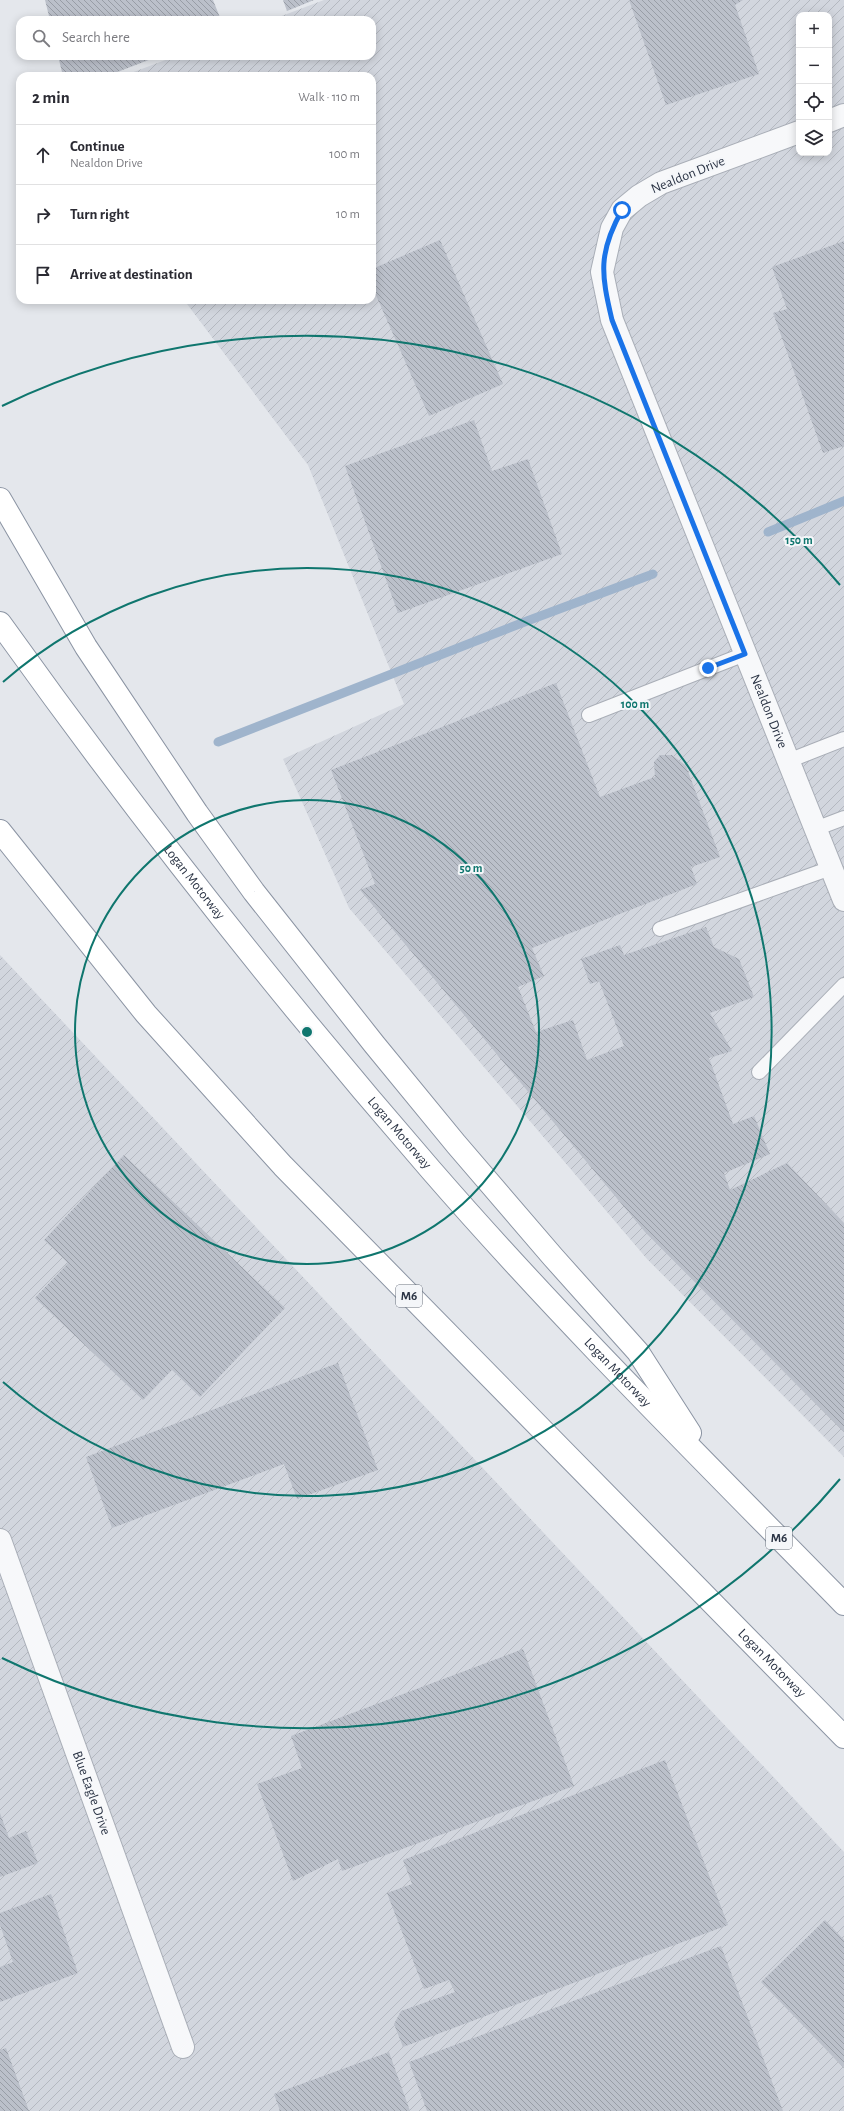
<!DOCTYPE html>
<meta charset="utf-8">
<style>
:root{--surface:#fff;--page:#f2f2f3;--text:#2b2b33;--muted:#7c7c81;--line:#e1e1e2}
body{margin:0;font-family:"Alegreya Sans",sans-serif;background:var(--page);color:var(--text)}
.controls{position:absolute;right:12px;top:12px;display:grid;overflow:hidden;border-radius:8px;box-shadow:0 2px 10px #0003}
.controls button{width:36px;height:36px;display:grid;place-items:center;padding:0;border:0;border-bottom:1px solid var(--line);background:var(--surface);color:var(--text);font:20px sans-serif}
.stop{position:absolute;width:12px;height:12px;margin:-9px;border:3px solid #1a73e8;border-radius:50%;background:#fff}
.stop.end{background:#1a73e8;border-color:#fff;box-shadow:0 1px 4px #0008}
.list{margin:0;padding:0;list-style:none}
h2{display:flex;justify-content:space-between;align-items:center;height:52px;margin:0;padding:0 16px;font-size:17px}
h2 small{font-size:13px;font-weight:400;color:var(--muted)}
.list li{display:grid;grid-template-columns:26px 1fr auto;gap:12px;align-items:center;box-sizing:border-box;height:60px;padding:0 16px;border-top:1px solid var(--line)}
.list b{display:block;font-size:15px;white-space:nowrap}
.list p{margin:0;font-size:13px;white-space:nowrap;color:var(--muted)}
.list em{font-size:13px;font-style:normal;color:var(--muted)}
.icon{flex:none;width:22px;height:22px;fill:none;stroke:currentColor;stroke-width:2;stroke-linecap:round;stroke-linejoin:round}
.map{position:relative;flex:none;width:844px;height:2111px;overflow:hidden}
.search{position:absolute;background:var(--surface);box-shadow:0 2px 10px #0003;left:16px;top:16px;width:360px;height:44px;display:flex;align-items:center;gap:10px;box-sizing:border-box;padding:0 14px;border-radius:12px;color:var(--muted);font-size:15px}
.panel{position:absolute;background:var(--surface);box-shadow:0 2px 10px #0003;left:16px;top:72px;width:360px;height:232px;border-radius:12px}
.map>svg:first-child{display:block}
.industrial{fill:url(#industrial-furrows);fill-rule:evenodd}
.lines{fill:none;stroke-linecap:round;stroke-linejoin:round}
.stream{stroke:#9fb4cc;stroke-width:9}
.building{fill:url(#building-back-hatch)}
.service-casing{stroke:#a9aeb7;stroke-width:16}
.minor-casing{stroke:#a9aeb7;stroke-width:24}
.motorway-casing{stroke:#8b94a3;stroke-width:24}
.service{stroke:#f7f8fa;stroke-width:14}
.minor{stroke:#f7f8fa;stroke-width:22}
.motorway{stroke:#fff;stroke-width:22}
.route{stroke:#1a73e8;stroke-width:5}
.ring{fill:none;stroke:#0f766e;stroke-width:2}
.labels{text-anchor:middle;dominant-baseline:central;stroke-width:4;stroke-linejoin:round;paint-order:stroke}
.shield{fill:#f4f6f9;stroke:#676e7b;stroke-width:1}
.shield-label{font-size:13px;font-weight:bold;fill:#2b3445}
.street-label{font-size:14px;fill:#2b3445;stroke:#f4f6f9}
.centre{fill:#0f766e;stroke:#f4f6f9;stroke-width:2}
.ring-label{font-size:12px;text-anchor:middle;font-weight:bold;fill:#0f766e;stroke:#f4f6f9;stroke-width:4;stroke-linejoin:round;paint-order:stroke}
</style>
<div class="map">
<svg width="844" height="2111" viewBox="0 0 844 2111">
<defs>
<pattern id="industrial-furrows" width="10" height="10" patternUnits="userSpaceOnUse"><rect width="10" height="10" fill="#d2d6de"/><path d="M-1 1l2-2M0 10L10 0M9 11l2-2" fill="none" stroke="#b4b8c0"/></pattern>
<pattern id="building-back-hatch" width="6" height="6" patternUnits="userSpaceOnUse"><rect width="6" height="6" fill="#bbc0ca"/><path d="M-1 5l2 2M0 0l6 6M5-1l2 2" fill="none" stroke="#989da6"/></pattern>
</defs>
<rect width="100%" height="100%" fill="#e4e7ec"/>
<path class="industrial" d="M 324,0 L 844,0 L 844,1457 L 647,1259 L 349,908 L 283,759 L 404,704 L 308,465 L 184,300 L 372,300 L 372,76 L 123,76 L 176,56 L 372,56 L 372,20 L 271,20 ZM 799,15 L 829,15 L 829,153 L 799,153 Z
M 0,955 L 844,1852 L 844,2111 L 0,2111 Z"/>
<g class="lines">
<path class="stream" d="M 768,532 L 844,501
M 218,742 L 527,621 L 653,574"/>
</g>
<path class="building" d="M 45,0 L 213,0 L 221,20 L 50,20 Z
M 283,0 L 314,0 L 287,11 Z
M 629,0 L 743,0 L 735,5 L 759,74 L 666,105 Z
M 58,56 L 159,56 L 107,76 L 63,76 Z
M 440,240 L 503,384 L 429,416 L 372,286 L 372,269 Z
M 844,241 L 844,446 L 823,453 L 773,313 L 787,309 L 772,267 Z
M 474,420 L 492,471 L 528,459 L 562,554 L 398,613 L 345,466 Z
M 556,683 L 600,797 L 655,777 L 654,762 L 660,755 L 672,755 L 686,766 L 720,857 L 691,867 L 697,884 L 532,948 L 544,976 L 518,987 L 536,1032 L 573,1020 L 587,1060 L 624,1046 L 599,981 L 590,984 L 581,959 L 620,945 L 624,955 L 706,927 L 714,947 L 739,959 L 754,997 L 710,1013 L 732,1051 L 709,1058 L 733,1124 L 754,1116 L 770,1154 L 724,1173 L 730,1190 L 787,1163 L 844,1223 L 844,1432 L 645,1232 L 360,890 L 375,884 L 331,770 Z
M 124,1155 L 285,1308 L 200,1397 L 172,1370 L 143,1400 L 35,1298 L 68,1263 L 44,1240 Z
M 338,1363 L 378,1470 L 297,1499 L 284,1464 L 112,1528 L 86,1457 Z
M 523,1649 L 574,1786 L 342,1871 L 338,1859 L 293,1881 L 257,1784 L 302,1768 L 291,1736 Z
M 665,1760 L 728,1925 L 403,2047 L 394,2024 L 401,2011 L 455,1992 L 449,1980 L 424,1989 L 387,1893 L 412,1884 L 403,1860 Z
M 0,1813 L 9,1838 L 26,1831 L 38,1863 L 0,1877 Z
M 51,1894 L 78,1973 L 0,2002 L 0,1967 L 13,1962 L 0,1925 L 0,1913 Z
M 825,1920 L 844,1940 L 844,2068 L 761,1982 Z
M 721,1946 L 783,2111 L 427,2111 L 409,2062 Z
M 6,2048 L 29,2111 L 0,2111 L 0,2050 Z
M 389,2052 L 410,2111 L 280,2111 L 274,2094 Z"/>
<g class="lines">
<defs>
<path id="service" d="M 589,715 L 745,654
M 788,761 L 844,739
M 815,829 L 844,818
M 660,929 L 831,868
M 759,1072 L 844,985"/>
<g id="minor">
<path d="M 829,121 L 844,115"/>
<path id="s1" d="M 799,132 L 661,183 L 639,196 L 622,210 L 612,228 L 602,272 L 612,320 L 844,900"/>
<path id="s2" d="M 0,1540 L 183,2047"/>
</g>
<g id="motorway">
<path d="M 0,499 L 86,647 L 197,813 L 254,892 L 374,1044 L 456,1144 L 553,1257 L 638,1352 L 690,1433"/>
<path id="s3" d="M 0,623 C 135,812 279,995 431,1170 C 562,1321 704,1461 844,1604"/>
<path id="s4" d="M 0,831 L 146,1014 L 283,1166 L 844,1737"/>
</g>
</defs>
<use href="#service" class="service-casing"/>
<use href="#minor" class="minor-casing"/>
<use href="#motorway" class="motorway-casing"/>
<use href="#service" class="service"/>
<use href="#minor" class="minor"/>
<use href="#motorway" class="motorway"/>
</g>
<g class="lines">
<path class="route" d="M 622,210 C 598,253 601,274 612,320 L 745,654 L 708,668"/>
</g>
<g class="ring">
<circle cx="307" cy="1032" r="232"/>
<path d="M3 682A464 464 0 1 1 3 1382"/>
<path d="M840 1479A696 696 0 0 1 2 1658M2 406A696 696 0 0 1 840 585"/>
</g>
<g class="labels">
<g class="shield">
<rect x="396" y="1285" width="26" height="22" rx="3"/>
<rect x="766" y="1527" width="26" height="22" rx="3"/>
</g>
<g class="shield-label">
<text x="409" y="1296">M6</text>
<text x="779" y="1538">M6</text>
</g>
<g class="street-label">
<text transform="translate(688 175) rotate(-22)">Nealdon Drive</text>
<text stroke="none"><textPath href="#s1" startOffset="731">Nealdon Drive</textPath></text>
<text stroke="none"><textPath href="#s3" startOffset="324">Logan Motorway</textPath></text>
<text stroke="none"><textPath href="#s3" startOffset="648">Logan Motorway</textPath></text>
<text stroke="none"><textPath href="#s3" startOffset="972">Logan Motorway</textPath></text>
<text stroke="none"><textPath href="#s4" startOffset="1136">Logan Motorway</textPath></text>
<text stroke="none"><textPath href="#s2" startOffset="269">Blue Eagle Drive</textPath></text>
</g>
</g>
<circle cx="307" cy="1032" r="6" class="centre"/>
<g class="ring-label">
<text x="799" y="544">150 m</text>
<text x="635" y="708">100 m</text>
<text x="471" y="872">50 m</text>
</g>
</svg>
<div class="controls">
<button>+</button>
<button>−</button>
<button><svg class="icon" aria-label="locate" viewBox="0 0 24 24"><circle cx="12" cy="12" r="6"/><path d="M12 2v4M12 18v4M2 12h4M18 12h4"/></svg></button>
<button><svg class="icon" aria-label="layers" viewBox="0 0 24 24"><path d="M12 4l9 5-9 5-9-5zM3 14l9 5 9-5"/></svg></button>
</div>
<div class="stop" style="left:622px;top:210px"></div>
<div class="stop end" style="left:708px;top:668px"></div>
<div class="search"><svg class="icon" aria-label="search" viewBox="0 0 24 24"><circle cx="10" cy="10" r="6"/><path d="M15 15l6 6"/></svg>Search here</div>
<section class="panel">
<h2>2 min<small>Walk · 110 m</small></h2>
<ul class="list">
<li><svg class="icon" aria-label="ahead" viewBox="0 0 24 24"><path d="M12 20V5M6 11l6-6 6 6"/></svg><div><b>Continue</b><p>Nealdon Drive</p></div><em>100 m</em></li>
<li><svg class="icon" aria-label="right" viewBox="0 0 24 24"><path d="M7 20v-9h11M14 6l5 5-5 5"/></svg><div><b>Turn right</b></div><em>10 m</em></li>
<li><svg class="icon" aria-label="arrive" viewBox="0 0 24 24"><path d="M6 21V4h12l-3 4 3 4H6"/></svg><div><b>Arrive at destination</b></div></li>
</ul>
</section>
</div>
